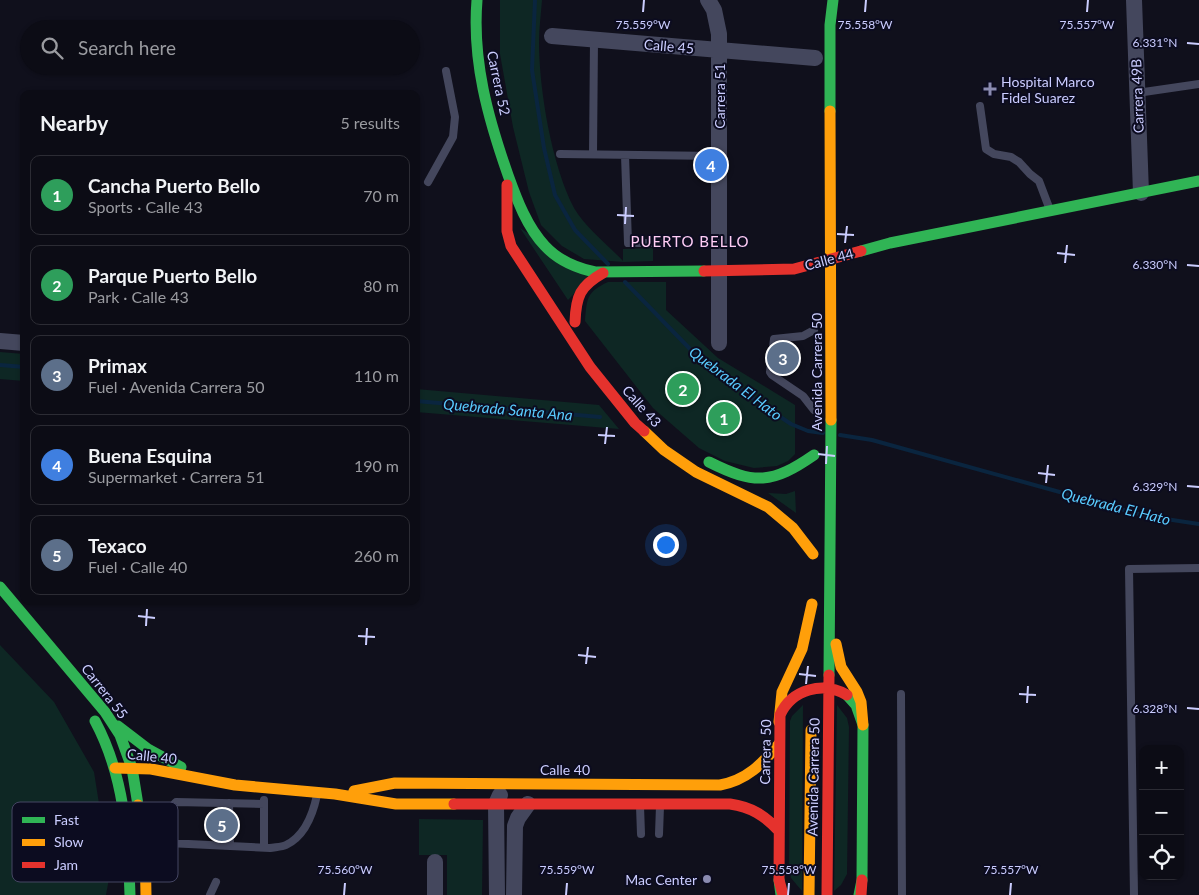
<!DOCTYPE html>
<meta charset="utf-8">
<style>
:root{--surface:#0c0c15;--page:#15151e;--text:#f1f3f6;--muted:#9a9ba0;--line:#2c2c34;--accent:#2563eb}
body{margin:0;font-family:Lato,sans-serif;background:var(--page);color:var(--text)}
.controls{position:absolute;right:15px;bottom:15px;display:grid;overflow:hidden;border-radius:10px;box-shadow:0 1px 4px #0004}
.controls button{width:45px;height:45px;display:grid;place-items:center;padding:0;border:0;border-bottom:1px solid var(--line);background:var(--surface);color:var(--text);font:25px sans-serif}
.you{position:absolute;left:665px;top:544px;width:18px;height:18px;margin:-12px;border:4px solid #fff;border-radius:50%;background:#1a73e8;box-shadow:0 0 0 8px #1a73e833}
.badge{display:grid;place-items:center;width:32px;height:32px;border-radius:50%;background:var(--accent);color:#fff;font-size:16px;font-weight:700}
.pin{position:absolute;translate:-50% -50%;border:2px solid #fff;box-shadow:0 1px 5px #0006}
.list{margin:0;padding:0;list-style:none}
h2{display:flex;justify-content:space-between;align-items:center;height:65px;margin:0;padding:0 20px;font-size:21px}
h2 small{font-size:16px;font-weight:400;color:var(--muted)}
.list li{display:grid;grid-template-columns:32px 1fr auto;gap:15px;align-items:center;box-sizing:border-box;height:80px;margin:0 10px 10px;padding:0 10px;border:1px solid var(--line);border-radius:10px}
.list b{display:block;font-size:19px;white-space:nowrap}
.list p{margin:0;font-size:16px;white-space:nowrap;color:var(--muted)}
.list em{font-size:16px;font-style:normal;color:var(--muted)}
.icon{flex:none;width:28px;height:28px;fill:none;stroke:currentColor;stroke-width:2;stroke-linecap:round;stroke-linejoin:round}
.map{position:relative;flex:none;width:1199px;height:895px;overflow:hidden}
.search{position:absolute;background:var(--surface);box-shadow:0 1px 4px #0004;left:20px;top:20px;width:400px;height:55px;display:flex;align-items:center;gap:12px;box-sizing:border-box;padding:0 18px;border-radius:28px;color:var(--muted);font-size:19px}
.panel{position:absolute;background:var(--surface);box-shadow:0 1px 4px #0004;left:20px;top:90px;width:400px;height:515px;border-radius:10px}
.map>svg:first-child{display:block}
.green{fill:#0e2724}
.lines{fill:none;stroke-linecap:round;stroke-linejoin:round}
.stream{stroke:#0a253f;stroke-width:4}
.lane{stroke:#44475d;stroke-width:8}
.street{stroke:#44475d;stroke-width:16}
.fast{stroke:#30b455;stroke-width:11}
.slow{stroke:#ff9f0a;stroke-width:11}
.jam{stroke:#e5322d;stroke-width:11}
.ticks{fill:none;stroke:#cbcdff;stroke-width:2}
.poi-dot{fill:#8a8bb0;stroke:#0c0c20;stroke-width:2}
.labels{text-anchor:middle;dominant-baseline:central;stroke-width:4;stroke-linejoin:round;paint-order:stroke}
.street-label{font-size:14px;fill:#cbcdff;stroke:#0c0c20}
.poi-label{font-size:14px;fill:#cbcdff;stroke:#0c0c20;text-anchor:start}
.neighbourhood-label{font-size:15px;letter-spacing:1px;fill:#ffcdf5;stroke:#0c0c20}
.water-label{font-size:15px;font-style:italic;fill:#59ccff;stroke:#0c0c20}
.key{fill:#0c0c20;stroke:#454663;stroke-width:1}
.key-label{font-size:14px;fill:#cbcdff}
.ticks-label{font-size:12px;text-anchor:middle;fill:#cbcdff;stroke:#0c0c20;stroke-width:4;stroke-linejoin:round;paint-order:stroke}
</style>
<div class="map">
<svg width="1199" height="895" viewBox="0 0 1199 895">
<rect width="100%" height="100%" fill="#10101c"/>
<path class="green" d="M 500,0 L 542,0 C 541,14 539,28 539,42 C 539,90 552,166 574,208 C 584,226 609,246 623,261 L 623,249 L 653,248 L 653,261 L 624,262 L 584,259 L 562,246 L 541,225 L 529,192 L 513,127 L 500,54 Z
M 520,228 L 591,276 L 568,300 Z
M 608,282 L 666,282 L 666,310 L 718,358 L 795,405 L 795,454 L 788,461 L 777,466 L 754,468 L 725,461 L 699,448 L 653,408 L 585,321 C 587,299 586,292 608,282 Z
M 0,352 L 24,354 L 24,381 L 0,379 Z
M 416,389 L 599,405 L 619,429 L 416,412 Z
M 795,491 L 796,513 L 768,493 L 786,494 Z
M 0,645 L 54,702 L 94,772 L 110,873 L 106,895 L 0,895 Z
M 803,705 L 802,891 L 791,878 L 789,869 L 790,721 L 792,716 Z
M 837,705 L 847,718 L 849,727 L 847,874 L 841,885 L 834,891 Z
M 419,819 L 483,820 L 482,895 L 447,895 L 447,855 L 419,855 Z"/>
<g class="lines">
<path class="stream" d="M 535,0 L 532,70 L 544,148 L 555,195 L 575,230 L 608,264
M 625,282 L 691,350 L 752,398 L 791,424 L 808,431 L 823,433
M 0,365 L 24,367
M 416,401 L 600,417
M 840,435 L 872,440 L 1146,516 L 1199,524"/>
<path class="lane" d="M 1137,93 L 1199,84
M 980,106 L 986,149 L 994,154 L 1011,157 L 1019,162 L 1030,174 L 1039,181 L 1050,210
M 560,154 L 719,156
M 593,154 L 594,40
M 625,155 L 628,243 L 660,243
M 428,182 L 453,137 L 455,117 L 446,71
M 814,410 L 803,396 L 772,375 L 770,372 L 774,339 L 803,336 L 814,330
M 901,694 L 902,895
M 264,800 L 264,847
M 229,803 L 230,846
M 640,806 L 641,834
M 659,834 L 660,806
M 147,842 L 270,848 C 275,847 282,847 286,845 C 305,836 313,814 317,795
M 169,843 L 171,807 L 176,802 L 264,804
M 210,895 L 216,882
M 1134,895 L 1129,569 L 1199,568"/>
<path class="street" d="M 708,0 L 714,10 L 719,34 L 719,343
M 1134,0 L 1141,193
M 552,36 L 815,58
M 0,341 L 24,343
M 435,895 L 435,862
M 497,895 L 496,804 L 500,795
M 514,895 L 515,826 L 518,818 L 528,804"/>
<path class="fast" d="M 477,0 C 472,61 488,118 508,175 C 517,200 527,227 545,246 C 558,260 576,268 595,272 L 704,271
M 830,111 L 830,25 L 833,0
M 861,251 L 890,243 L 1199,181
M 709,462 C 755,485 772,484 814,455
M 0,587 L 105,712 L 120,735 L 132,768 L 138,805
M 829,675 L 831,420
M 847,695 L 856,705 L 863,725 L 862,880 L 859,895
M 95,721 C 124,775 128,835 130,895
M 118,726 L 148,749 L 181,767
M 779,880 L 781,895"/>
<path class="slow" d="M 830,111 L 831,420
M 644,431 L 664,450 L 696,472 L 768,507 L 793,528 L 813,554
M 836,644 L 841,667 L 857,692 L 861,702 L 863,725
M 779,722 L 782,692 L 802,649 L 812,604
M 115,768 L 151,769 L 235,785 L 335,794 L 396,804 L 454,804
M 354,791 L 395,783 L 720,785 C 747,780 762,764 779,744
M 138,805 L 145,842 L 146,895
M 809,895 L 811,730"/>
<path class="jam" d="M 507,185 L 507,231 L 511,246 L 590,367 L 635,423 L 644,431
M 704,271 L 794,269 L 861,251
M 575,322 C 576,296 580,286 603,273
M 454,804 L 730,804 C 751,807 764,815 779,831
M 783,895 L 779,880 L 780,715 C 792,689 823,681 847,695
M 827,895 L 829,675
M 861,895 L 862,880"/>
</g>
<path class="ticks" d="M 643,12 L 644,0M 865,12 L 866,0M 1087,12 L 1088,0M 1187,43 L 1199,44M 617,215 L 634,216M 625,224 L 626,207M 837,234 L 854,235M 845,243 L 847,226M 1057,253 L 1075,255M 1065,263 L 1067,245M 1187,265 L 1199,266M 598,435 L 615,436M 605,444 L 607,427M 818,454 L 835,456M 826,464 L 827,446M 1038,473 L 1055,475M 1046,483 L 1048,465M 1187,486 L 1199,487M 138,616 L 155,618M 146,626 L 147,609M 358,636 L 375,637M 366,645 L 367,628M 578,655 L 596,657M 586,664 L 588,647M 799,674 L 816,676M 806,684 L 808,666M 1019,694 L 1036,695M 1027,703 L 1028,686M 1187,708 L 1199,709M 344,895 L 345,883M 566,895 L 567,883M 788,895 L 789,883M 1010,895 L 1011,883"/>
<g class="poi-dot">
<path d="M987.5 81.5h5v5h5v5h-5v5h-5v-5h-5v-5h5z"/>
<circle cx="707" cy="879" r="5"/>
</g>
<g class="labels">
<g class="street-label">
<text transform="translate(669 46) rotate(5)">Calle 45</text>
<text transform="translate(499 83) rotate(78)">Carrera 52</text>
<text transform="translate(719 96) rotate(-90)">Carrera 51</text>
<text transform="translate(1137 96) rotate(-92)">Carrera 49B</text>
<text transform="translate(829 259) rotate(-15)">Calle 44</text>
<text transform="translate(816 372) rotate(-90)">Avenida Carrera 50</text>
<text transform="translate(642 406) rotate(48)">Calle 43</text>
<text transform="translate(105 691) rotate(52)">Carrera 55</text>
<text transform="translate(765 752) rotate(-89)">Carrera 50</text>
<text transform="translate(152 756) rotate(6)">Calle 40</text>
<text x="565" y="769">Calle 40</text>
<text transform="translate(813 777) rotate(-89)">Avenida Carrera 50</text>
</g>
<g class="poi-label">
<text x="1001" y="81">Hospital Marco<tspan x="1001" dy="16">Fidel Suarez</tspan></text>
<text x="697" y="879" text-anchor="end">Mac Center</text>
</g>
<g class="neighbourhood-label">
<text x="690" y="241">PUERTO BELLO</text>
</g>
<g class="water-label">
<text transform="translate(736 383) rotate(37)">Quebrada El Hato</text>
<text transform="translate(508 409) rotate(5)">Quebrada Santa Ana</text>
<text transform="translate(1116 506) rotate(14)">Quebrada El Hato</text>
</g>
</g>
<rect x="12" y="802" width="166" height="80" rx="8" class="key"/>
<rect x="22" y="817" width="23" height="6" fill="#30b455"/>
<rect x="22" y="839" width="23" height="7" fill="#ff9f0a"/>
<rect x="22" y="862" width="23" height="6" fill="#e5322d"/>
<g class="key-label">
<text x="54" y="825">Fast</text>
<text x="54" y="847">Slow</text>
<text x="54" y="870">Jam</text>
</g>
<g class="ticks-label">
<text x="643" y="29">75.559°W</text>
<text x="865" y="29">75.558°W</text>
<text x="1087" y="29">75.557°W</text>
<text x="1155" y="47">6.331°N</text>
<text x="1155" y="269">6.330°N</text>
<text x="1155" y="491">6.329°N</text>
<text x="1155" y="713">6.328°N</text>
<text x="345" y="874">75.560°W</text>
<text x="567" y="874">75.559°W</text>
<text x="789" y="874">75.558°W</text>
<text x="1011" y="874">75.557°W</text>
</g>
</svg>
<div class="controls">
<button>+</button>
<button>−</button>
<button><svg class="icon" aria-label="locate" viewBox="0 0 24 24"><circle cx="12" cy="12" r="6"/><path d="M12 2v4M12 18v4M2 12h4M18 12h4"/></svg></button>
</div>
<div class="you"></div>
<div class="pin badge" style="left:724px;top:418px;background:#2e9e5b">1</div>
<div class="pin badge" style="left:683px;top:389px;background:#2e9e5b">2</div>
<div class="pin badge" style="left:783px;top:358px;background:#5c6f8a">3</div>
<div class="pin badge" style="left:711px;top:165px;background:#3f7fe0">4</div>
<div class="pin badge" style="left:222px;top:825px;background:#5c6f8a">5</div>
<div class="search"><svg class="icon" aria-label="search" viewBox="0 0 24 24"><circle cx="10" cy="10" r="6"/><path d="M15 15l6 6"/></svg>Search here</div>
<section class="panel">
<h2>Nearby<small>5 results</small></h2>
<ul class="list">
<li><span class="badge" style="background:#2e9e5b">1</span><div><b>Cancha Puerto Bello</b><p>Sports · Calle 43</p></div><em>70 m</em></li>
<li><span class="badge" style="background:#2e9e5b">2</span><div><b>Parque Puerto Bello</b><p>Park · Calle 43</p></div><em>80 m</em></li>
<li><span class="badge" style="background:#5c6f8a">3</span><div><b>Primax</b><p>Fuel · Avenida Carrera 50</p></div><em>110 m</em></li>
<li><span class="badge" style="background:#3f7fe0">4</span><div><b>Buena Esquina</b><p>Supermarket · Carrera 51</p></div><em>190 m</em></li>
<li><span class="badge" style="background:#5c6f8a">5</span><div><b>Texaco</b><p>Fuel · Calle 40</p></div><em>260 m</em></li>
</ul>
</section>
</div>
